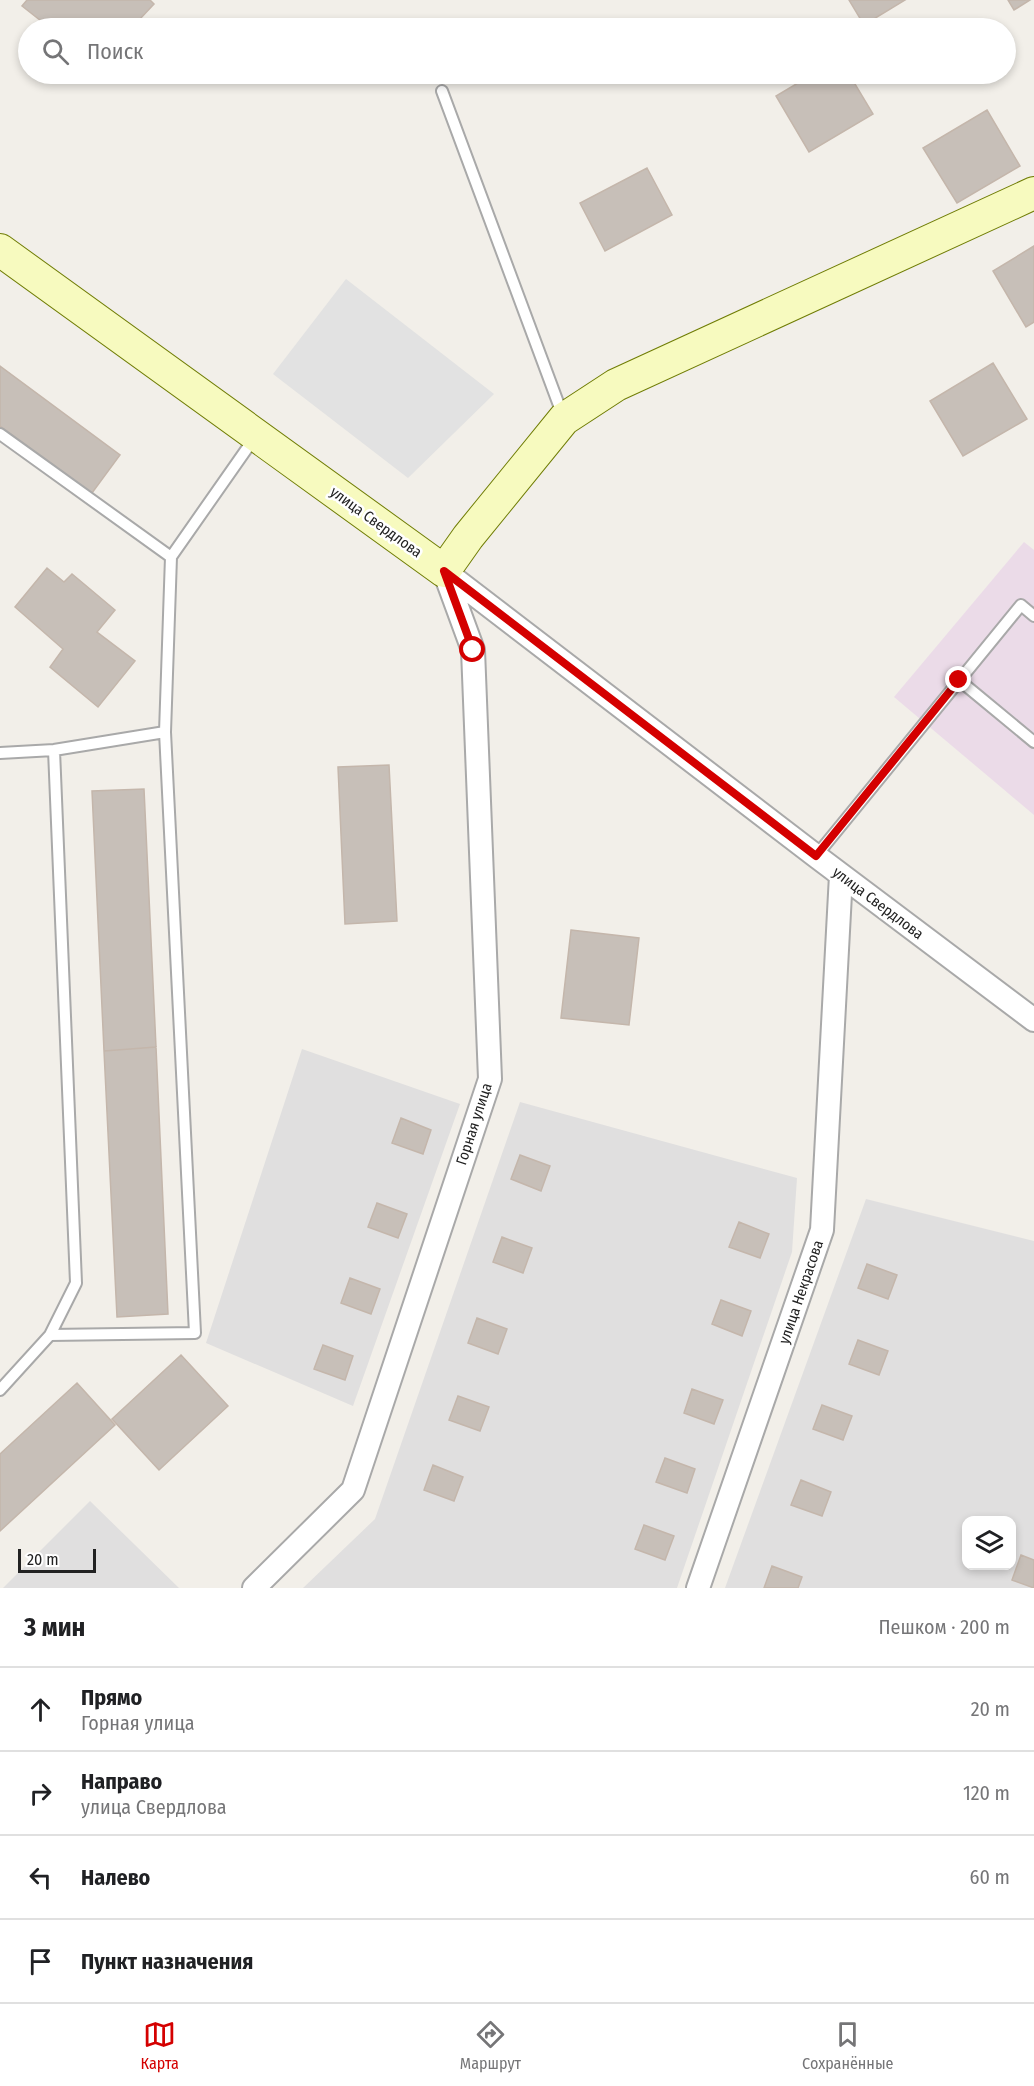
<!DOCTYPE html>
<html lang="ru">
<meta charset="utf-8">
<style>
:root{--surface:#fff;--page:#f6f6f6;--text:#202124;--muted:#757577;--line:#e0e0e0;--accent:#d40000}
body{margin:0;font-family:"Fira Sans Condensed",sans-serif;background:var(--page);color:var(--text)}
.controls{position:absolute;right:18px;bottom:18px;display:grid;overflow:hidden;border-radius:12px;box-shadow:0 3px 9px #0003}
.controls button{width:54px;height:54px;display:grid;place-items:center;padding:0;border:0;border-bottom:2px solid var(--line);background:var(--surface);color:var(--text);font:30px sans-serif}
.scale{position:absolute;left:18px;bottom:15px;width:78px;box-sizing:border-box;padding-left:6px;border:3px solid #222;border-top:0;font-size:16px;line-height:21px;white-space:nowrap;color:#222;-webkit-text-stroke:4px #fff;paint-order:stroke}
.stop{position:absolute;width:18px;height:18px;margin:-14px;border:4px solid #d40000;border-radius:50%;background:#fff}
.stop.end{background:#d40000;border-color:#fff;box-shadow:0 2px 6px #0008}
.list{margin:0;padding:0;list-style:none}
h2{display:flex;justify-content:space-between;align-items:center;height:78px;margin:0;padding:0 24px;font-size:26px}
h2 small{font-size:20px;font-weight:400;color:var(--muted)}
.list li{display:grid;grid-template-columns:39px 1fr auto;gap:18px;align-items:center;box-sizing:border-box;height:84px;padding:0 24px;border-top:2px solid var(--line)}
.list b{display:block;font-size:22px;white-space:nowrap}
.list p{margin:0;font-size:20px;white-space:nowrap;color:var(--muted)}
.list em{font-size:20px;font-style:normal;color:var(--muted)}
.icon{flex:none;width:33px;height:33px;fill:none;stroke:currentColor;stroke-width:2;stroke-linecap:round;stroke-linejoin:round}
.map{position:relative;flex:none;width:1034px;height:1588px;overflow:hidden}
.search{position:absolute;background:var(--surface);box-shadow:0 3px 9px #0003;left:18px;right:18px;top:18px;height:66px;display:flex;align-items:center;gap:15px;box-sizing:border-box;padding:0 21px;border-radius:33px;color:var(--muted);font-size:22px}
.sheet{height:414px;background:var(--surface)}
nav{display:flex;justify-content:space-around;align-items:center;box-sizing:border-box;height:84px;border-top:2px solid var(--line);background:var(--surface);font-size:16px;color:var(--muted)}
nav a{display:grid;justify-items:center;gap:3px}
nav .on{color:var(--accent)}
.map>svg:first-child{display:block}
.residential{fill:#e0dfdf;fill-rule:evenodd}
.industrial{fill:#ebdbe8}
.parking{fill:#e2e2e2}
.building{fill:#c7bfb8;stroke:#c4b6ab;stroke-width:1.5}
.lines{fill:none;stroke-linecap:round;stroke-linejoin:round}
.lane-casing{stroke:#a9a9a9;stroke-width:14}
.street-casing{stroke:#a9a9a9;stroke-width:26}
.secondary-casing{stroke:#707d05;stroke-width:34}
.lane{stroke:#fff;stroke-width:10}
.street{stroke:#fff;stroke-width:22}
.secondary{stroke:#f7fabf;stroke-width:32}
.route{stroke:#d40000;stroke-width:8}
.labels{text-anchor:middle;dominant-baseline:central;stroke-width:5;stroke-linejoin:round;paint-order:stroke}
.street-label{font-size:15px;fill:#222;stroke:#fff}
</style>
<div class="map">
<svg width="1034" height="1588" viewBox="0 0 1034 1588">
<rect width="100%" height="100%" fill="#f2efe9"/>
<path class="residential" d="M 302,1049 L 460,1104 L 353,1406 L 206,1343 Z
M 520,1102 L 797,1178 L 792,1252 L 677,1588 L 303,1588 L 375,1519 Z
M 866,1199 L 1034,1241 L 1034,1588 L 725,1588 ZM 966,1520 L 1012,1520 L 1012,1566 L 966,1566 Z
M 90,1501 L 179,1588 L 3,1588 Z"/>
<path class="industrial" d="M 1024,542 L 1034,550 L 1034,815 L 894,697 Z"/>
<path class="parking" d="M 346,279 L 494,394 L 408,478 L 273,374 Z"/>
<path class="building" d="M 27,0 L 150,0 L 154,4 L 139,20 L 144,28 L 50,28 L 22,6 Z
M 849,0 L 905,0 L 864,25 Z
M 1008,0 L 1030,0 L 1014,10 Z
M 813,74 L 849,74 L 873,114 L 809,152 L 776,96 Z
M 987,110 L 1020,166 L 957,203 L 923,148 Z
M 647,168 L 672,215 L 605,251 L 580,203 Z
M 1034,246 L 1034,322 L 1026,327 L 993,271 Z
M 993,363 L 1027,419 L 963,456 L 930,401 Z
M 0,366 L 120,455 L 92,493 L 0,426 Z
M 47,568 L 64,582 L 72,574 L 115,610 L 97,632 L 135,661 L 98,707 L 50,667 L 63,649 L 15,607 Z
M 389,765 L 397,921 L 345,924 L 338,767 Z
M 144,789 L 156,1047 L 104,1051 L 92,791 Z
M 571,930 L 639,938 L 629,1025 L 561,1018 Z
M 156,1047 L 168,1314 L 117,1317 L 104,1051 Z
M 401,1118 L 431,1130 L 423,1154 L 392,1143 Z
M 520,1155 L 550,1166 L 541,1191 L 511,1179 Z
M 377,1203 L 407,1214 L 398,1238 L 368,1227 Z
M 739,1222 L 769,1234 L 760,1258 L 729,1247 Z
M 502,1237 L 532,1248 L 523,1273 L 493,1262 Z
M 867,1264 L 897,1275 L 888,1299 L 858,1288 Z
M 350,1278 L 380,1289 L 371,1314 L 341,1303 Z
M 721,1300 L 751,1311 L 742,1336 L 712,1324 Z
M 477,1318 L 507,1329 L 498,1354 L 468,1343 Z
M 858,1340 L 888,1351 L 879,1375 L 849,1364 Z
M 323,1345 L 353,1356 L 345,1380 L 314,1369 Z
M 181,1355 L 228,1406 L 159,1470 L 112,1419 Z
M 77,1383 L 115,1425 L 0,1531 L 0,1454 Z
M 692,1389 L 723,1400 L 714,1424 L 684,1413 Z
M 458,1396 L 489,1407 L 480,1431 L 449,1420 Z
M 822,1405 L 852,1416 L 843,1440 L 813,1429 Z
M 665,1458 L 695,1469 L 687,1493 L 656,1482 Z
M 433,1465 L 463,1477 L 454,1501 L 424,1490 Z
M 801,1480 L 831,1492 L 822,1516 L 791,1505 Z
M 644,1525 L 674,1536 L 665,1560 L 635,1549 Z
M 1021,1555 L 1034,1560 L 1034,1588 L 1012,1580 Z
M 772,1566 L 802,1577 L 798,1588 L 764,1588 Z"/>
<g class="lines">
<defs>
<path id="lane" d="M 442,91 L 563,416
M 0,434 L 171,557
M 959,680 L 1034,742
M 0,753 L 54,750 L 165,732 L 171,557 L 255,437
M 816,856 L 1021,605 L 1034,616
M 50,1335 L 195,1333 L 165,732
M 0,1390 L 50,1335 L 76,1283 L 54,750"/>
<path id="street" d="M 444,571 L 816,856 L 1034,1020
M 254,1588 L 353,1490 L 490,1079 L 473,650 L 444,571
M 698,1588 L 822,1230 L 841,875"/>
<path id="secondary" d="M 0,250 L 444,571 L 468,537 L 564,419 L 616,385 L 1034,193"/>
</defs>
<use href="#lane" class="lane-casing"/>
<use href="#street" class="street-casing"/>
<use href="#secondary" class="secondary-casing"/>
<use href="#lane" class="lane"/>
<use href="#street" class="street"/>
<use href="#secondary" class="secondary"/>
</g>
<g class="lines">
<path class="route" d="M 473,650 L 444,571 L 816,856 L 959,680"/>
</g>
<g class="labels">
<g class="street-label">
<text transform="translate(376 522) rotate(36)">улица Свердлова</text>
<text transform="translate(878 903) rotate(37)">улица Свердлова</text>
<text transform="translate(474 1124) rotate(-72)">Горная улица</text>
<text transform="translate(801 1292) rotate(-71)">улица Некрасова</text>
</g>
</g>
</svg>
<div class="controls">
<button><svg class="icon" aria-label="layers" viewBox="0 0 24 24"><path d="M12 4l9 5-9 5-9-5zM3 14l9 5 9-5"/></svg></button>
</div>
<div class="scale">20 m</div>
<div class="stop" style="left:473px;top:650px"></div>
<div class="stop end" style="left:959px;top:680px"></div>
<div class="search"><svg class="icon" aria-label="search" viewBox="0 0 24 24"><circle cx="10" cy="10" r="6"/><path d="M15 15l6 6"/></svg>Поиск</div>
</div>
<section class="sheet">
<h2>3 мин<small>Пешком · 200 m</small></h2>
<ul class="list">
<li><svg class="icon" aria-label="ahead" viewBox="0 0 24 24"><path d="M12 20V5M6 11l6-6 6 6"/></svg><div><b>Прямо</b><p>Горная улица</p></div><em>20 m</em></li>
<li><svg class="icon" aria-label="right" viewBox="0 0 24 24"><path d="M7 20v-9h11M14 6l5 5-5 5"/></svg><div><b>Направо</b><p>улица Свердлова</p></div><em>120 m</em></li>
<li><svg class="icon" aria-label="left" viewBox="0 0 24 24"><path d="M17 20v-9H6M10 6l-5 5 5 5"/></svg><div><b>Налево</b></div><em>60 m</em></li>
<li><svg class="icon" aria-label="arrive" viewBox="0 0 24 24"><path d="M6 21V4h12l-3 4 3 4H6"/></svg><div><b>Пункт назначения</b></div></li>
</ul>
</section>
<nav>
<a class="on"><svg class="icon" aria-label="map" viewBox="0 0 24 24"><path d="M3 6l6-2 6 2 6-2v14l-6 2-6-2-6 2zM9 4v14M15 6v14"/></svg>Карта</a>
<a><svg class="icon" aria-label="directions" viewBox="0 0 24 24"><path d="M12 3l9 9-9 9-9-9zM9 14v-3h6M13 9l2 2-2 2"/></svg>Маршрут</a>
<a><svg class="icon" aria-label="saved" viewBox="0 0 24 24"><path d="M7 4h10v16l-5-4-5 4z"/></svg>Сохранённые</a>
</nav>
